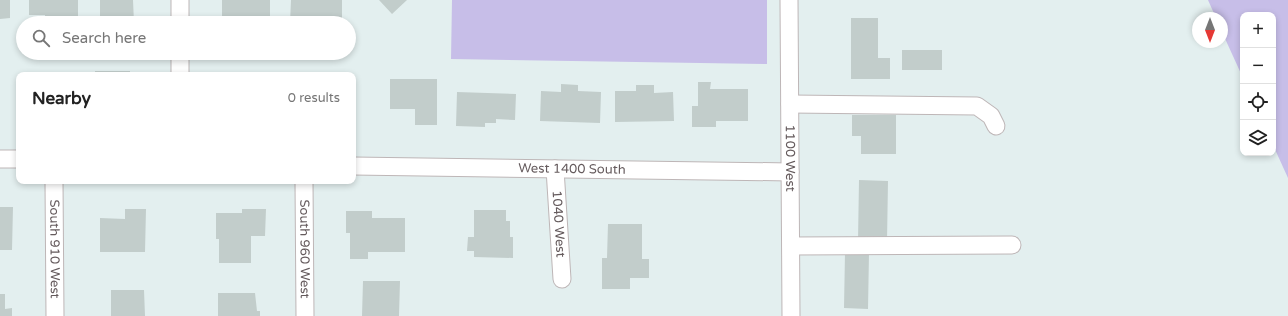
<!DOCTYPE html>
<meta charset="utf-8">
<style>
:root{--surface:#fff;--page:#f6f6f6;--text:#222;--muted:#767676;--line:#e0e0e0}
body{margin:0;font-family:"Varela Round",sans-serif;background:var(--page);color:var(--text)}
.controls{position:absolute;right:12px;top:12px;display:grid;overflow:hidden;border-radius:8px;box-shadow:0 2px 6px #0003}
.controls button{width:36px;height:36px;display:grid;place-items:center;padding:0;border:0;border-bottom:1px solid var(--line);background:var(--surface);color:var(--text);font:20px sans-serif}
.compass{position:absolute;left:1192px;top:12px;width:36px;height:36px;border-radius:50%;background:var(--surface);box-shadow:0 2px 6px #0003;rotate:180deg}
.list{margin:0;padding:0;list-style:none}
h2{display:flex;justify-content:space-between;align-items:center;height:52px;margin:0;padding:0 16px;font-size:17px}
h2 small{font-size:13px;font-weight:400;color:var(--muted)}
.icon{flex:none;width:22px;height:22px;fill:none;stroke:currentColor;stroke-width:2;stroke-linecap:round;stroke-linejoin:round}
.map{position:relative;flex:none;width:1288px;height:316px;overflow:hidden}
.search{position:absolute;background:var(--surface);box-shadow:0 2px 6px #0003;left:16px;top:16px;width:340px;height:44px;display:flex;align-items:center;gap:10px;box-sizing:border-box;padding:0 14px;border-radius:22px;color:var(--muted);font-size:15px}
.panel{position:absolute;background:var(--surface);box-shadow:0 2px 6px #0003;left:16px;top:72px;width:340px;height:112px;border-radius:8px}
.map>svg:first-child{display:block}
.green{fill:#c7bee8}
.building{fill:#c2cdcb}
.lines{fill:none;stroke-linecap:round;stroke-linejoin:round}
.minor-casing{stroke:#beb6b7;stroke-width:19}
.minor{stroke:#fff;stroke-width:17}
.labels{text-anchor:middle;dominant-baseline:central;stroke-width:4;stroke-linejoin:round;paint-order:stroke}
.street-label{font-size:13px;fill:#655b5d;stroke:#fff}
</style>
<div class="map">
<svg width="1288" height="316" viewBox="0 0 1288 316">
<rect width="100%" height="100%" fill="#e3efef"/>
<path class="green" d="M 452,0 L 767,0 L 767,64 L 451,59 Z
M 1208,0 L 1288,0 L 1288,178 L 1273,145 L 1273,15 L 1243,15 L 1243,78 L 1222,32 L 1222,18 L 1216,18 Z"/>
<path class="building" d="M 0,0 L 10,0 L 10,18 L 0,19 Z
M 29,0 L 78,0 L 78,17 L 45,18 L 45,15 L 29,15 Z
M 100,0 L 133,0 L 134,23 L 100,23 Z
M 222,0 L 270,0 L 270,21 L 222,21 Z
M 291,0 L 342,0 L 342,23 L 290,23 Z
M 379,0 L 407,0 L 392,14 Z
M 851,18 L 878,18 L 878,58 L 890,58 L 890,79 L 851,79 Z
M 902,50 L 942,50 L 942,70 L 902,70 Z
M 95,71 L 130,71 L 130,75 L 95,75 Z
M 353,79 L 355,79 L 355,124 L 353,124 Z
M 390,79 L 437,79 L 437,125 L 415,125 L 415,109 L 390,109 Z
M 698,82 L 711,82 L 710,89 L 748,89 L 748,121 L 716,121 L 716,127 L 692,127 L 692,106 L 698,106 Z
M 561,84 L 578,85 L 578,91 L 601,92 L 600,123 L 540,121 L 541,91 L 561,92 Z
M 636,85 L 654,85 L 654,93 L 673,92 L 674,121 L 615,122 L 615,91 L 636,91 Z
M 457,92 L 516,94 L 515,120 L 496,119 L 496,123 L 485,123 L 485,127 L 456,126 Z
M 852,115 L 896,115 L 896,154 L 861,154 L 861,136 L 852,136 Z
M 859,180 L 888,181 L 887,241 L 858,241 Z
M 0,207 L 13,207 L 12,250 L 0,250 Z
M 125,209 L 146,209 L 145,252 L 100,252 L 100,218 L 125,219 Z
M 242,209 L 266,209 L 265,236 L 251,236 L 251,263 L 219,263 L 219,239 L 216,239 L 216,213 L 242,213 Z
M 474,210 L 506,210 L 506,221 L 510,221 L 510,237 L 513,237 L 513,258 L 474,257 L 474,251 L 467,251 L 468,237 L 474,237 Z
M 346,211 L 372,211 L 372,218 L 405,218 L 405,252 L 368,252 L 368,259 L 350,259 L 350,233 L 346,233 Z
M 608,224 L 642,224 L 642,259 L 649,259 L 649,278 L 630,278 L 630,289 L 602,289 L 602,258 L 607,258 Z
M 845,253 L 869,253 L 868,309 L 844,308 Z
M 363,281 L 400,281 L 399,316 L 362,316 Z
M 111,290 L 144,290 L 145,316 L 111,316 Z
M 218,293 L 255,293 L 257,311 L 260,311 L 260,316 L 218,316 Z
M 0,294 L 5,294 L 5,309 L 12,308 L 12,316 L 0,316 Z"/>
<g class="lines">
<defs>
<g id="minor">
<path d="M 180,0 L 180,23"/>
<path id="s1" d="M 789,0 L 791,316"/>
<path d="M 180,53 L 180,75"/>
<path d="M 790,104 L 977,106 L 991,116 L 996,126"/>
<path d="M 0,159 L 19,159"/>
<path id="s2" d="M 353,166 L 790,172"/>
<path id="s3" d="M 555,169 L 562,279"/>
<path id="s4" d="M 54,181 L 55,316"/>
<path id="s5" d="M 304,181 L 305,316"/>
<path d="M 791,246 L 1012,245"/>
</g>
</defs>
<use href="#minor" class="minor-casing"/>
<use href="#minor" class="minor"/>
</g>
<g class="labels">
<g class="street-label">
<text stroke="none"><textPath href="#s1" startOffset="158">1100 West</textPath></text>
<text stroke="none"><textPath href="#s2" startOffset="219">West 1400 South</textPath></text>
<text stroke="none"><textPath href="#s3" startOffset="55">1040 West</textPath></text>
<text stroke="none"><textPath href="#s4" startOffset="68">South 910 West</textPath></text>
<text stroke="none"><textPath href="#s5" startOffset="68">South 960 West</textPath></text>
</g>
</g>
</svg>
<div class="controls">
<button>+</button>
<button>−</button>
<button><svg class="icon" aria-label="locate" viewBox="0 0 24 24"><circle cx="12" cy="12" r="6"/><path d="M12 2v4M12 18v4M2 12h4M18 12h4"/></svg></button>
<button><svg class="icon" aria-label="layers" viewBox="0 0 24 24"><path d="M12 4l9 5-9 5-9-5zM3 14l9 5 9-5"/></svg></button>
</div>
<svg class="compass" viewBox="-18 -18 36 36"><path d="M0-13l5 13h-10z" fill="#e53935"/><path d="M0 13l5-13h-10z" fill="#767676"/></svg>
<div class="search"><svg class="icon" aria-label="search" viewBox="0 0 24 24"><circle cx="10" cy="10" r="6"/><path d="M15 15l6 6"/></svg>Search here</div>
<section class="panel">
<h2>Nearby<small>0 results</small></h2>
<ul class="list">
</ul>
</section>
</div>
